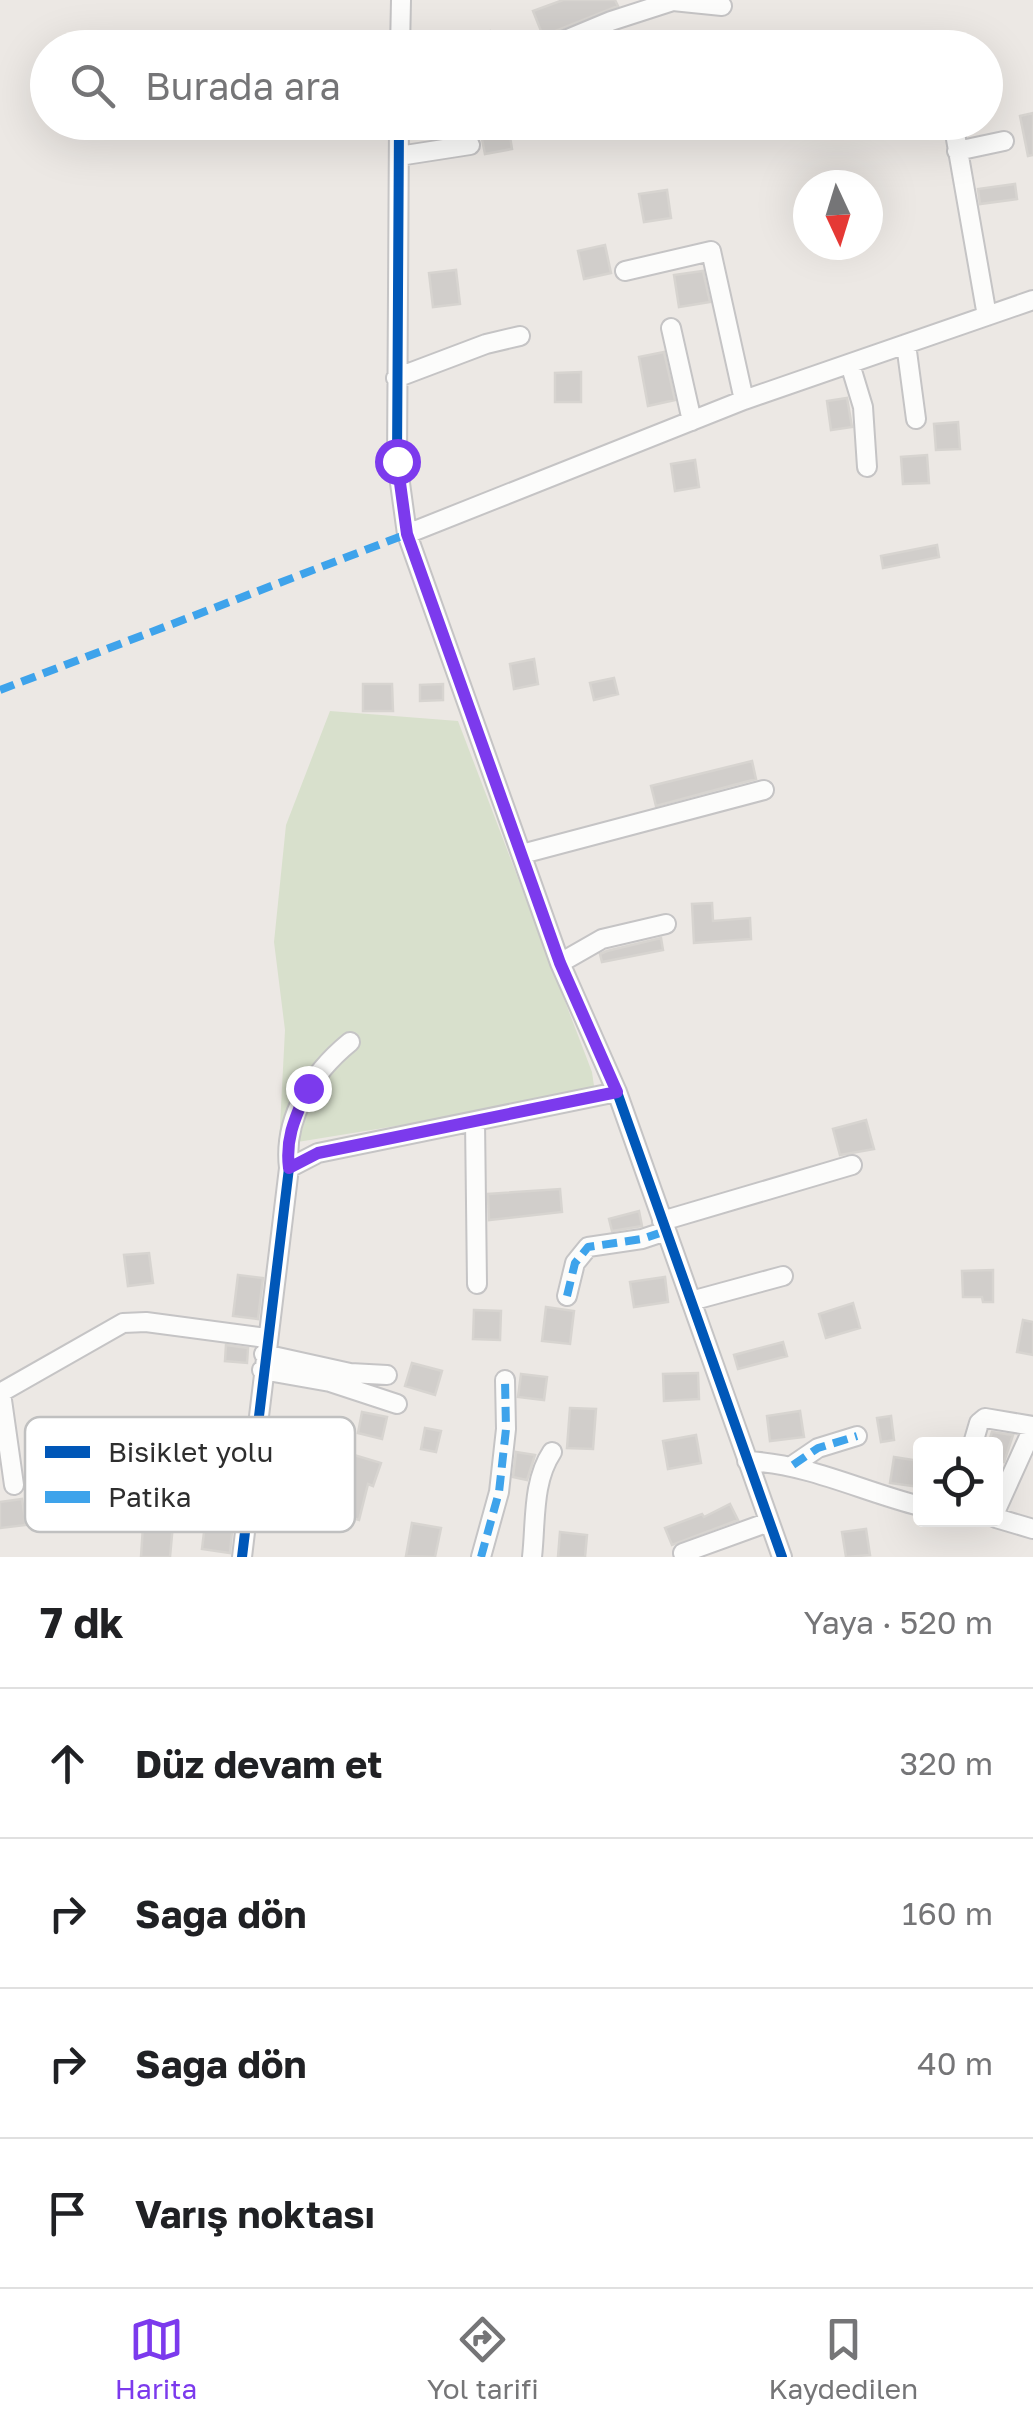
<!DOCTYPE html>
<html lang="tr">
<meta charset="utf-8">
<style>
:root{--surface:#fff;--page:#f2f2f2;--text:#202124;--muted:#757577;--line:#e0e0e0;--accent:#7c3aed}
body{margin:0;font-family:"Golos Text",sans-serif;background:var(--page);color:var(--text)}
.controls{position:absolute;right:30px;bottom:30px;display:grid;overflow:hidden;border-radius:10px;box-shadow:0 10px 40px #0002}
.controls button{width:90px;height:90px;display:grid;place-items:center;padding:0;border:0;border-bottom:2px solid var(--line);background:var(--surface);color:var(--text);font:50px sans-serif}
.compass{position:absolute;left:793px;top:170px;width:90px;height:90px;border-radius:50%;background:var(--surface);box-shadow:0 10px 40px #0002;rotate:176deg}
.stop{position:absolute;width:30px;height:30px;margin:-22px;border:8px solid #7c3aed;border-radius:50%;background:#fff}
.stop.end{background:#7c3aed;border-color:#fff;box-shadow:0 2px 10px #0008}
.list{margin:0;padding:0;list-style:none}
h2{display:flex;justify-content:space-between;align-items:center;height:130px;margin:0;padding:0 40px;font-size:42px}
h2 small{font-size:32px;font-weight:400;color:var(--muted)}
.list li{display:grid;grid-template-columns:65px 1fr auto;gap:30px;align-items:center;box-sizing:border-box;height:150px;padding:0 40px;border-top:2px solid var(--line)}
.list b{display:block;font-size:38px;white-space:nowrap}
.list em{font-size:32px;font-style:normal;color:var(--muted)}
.icon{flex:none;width:55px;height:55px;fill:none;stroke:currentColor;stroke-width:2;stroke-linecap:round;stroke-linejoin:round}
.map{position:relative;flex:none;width:1033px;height:1557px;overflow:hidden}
.search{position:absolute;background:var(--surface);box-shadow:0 10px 40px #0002;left:30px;right:30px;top:30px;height:110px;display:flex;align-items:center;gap:25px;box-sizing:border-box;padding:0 35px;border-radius:55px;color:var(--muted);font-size:38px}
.sheet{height:730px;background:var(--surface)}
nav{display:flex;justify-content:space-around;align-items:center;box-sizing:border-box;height:140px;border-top:2px solid var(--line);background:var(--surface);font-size:28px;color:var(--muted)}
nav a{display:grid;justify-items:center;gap:5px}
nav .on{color:var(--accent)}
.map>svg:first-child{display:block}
.cemetery{fill:#d8e0cc}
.building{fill:#d1cecb;stroke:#d7d4d0;stroke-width:2.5}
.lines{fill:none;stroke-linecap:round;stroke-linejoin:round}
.minor-casing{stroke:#c5c4c5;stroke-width:22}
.minor{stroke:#fcfcfb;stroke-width:18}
.quiet{stroke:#3ea3eb;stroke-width:8;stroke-dasharray:15 8;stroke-linecap:butt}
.cycleway-casing{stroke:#fff;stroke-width:16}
.cycleway{stroke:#0057b8;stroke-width:10}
.route{stroke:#7c3aed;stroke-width:12}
.key{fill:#fff;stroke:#c0c0c0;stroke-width:2.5}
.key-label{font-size:28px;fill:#2e2e2e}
</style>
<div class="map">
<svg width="1033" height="1557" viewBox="0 0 1033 1557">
<rect width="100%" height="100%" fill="#ece8e4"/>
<path class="cemetery" d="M 330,711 L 458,721 L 592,1072 L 594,1086 L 581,1096 L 279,1145 L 285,1030 L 274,942 L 286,825 Z"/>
<path class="building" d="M 563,0 L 615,0 L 618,6 L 543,36 L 533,11 Z
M 490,31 L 495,48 L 446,48 L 446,45 Z
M 1033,113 L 1033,155 L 1028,156 L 1020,116 Z
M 508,124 L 512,149 L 485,154 L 480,129 Z
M 1015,184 L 1017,199 L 980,204 L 978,189 Z
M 667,190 L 671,218 L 644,222 L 639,194 Z
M 605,245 L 611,273 L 584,279 L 578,251 Z
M 456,270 L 460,304 L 433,307 L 429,273 Z
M 703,271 L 710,302 L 679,307 L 674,275 Z
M 664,352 L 675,400 L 648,406 L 639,357 Z
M 581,372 L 581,402 L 555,402 L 555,373 Z
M 847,398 L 852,427 L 831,430 L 827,401 Z
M 958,422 L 960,449 L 936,450 L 934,424 Z
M 927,455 L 929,483 L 903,484 L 901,457 Z
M 695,460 L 699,487 L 675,491 L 671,464 Z
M 937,545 L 939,557 L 883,568 L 881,556 Z
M 534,659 L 538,684 L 514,689 L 510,664 Z
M 614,678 L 618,694 L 594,700 L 590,683 Z
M 363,684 L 392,684 L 393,711 L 363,711 Z
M 443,684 L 443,700 L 420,701 L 420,685 Z
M 752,761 L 756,779 L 656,806 L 651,786 Z
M 712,903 L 713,921 L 750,918 L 751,939 L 694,943 L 692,904 Z
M 661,938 L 663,950 L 602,962 L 600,954 L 607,951 Z
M 866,1120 L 874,1149 L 840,1155 L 833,1129 Z
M 560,1189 L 562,1212 L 489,1220 L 488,1194 Z
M 639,1211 L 642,1226 L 612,1231 L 609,1219 Z
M 149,1253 L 153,1283 L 128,1286 L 124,1255 Z
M 993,1270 L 993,1302 L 983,1302 L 982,1297 L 963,1297 L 962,1271 Z
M 238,1275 L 263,1278 L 258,1319 L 233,1316 Z
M 665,1277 L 668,1302 L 634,1307 L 630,1282 Z
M 853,1303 L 860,1328 L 826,1338 L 819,1314 Z
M 546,1307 L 574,1311 L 570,1344 L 542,1341 Z
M 474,1310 L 501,1311 L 500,1340 L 473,1339 Z
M 1023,1320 L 1033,1322 L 1033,1355 L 1017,1352 Z
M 783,1342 L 787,1356 L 738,1369 L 734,1355 Z
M 226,1345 L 248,1348 L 247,1363 L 225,1361 Z
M 412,1363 L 442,1371 L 435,1395 L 405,1386 Z
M 698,1373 L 699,1399 L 664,1401 L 663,1374 Z
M 521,1374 L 547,1377 L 544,1400 L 518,1397 Z
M 570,1408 L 596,1409 L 593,1449 L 567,1448 Z
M 800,1411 L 804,1437 L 770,1441 L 767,1416 Z
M 362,1412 L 387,1417 L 382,1439 L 358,1433 Z
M 891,1416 L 894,1440 L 881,1442 L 877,1418 Z
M 425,1428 L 441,1431 L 436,1452 L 421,1449 Z
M 992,1432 L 1013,1435 L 1004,1462 L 996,1460 L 996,1444 L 988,1444 Z
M 696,1435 L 701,1463 L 668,1469 L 663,1441 Z
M 516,1452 L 535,1455 L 527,1480 L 513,1477 Z
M 354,1455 L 381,1463 L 373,1486 L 368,1484 L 359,1520 L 333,1513 Z
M 894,1457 L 920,1461 L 920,1487 L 890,1483 Z
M 217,1487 L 236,1490 L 230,1553 L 202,1549 L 205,1524 L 211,1525 Z
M 22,1499 L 26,1525 L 0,1528 L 0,1502 Z
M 165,1500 L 188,1505 L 182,1526 L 173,1524 L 170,1557 L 141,1557 L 143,1526 L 159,1527 Z
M 730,1504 L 738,1520 L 672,1545 L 665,1528 L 702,1514 L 704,1517 Z
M 412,1523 L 441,1528 L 435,1557 L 406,1556 Z
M 866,1529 L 870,1555 L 846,1557 L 842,1532 Z
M 560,1532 L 587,1535 L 585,1557 L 558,1557 Z"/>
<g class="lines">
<defs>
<path id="minor" d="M 400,48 L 401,0
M 546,48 L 611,21 L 673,1 L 722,6
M 399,122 L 397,461 L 407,534 L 560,963 L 617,1092 L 782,1557
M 953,122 L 987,316
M 957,151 L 1004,141
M 399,156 L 470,145
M 625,271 L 711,251 L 744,400
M 671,328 L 692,421
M 906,344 L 916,419
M 850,364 L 863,407 L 867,467
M 396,378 L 486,344 L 520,336
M 407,534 L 744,400 L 1033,300
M 522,854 L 764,790
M 560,963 L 602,939 L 666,924
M 475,1121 L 477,1284
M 289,1168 C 283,1118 312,1073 350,1042
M 662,1221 L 852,1165
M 567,1296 L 575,1263 L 588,1247 L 642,1239 L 666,1231
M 691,1301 L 783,1276
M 264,1354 L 350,1373 L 387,1375
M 262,1370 L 330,1382 L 397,1404
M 0,1393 L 123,1323 L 146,1322 L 266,1338
M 1,1393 L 14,1485
M 974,1440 L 979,1423 L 985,1418 L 1033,1426
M 747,1461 C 809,1464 861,1491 920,1506
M 793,1465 L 818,1448 L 857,1436
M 996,1510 L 1033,1428
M 996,1518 L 1033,1529
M 683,1553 L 769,1522
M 242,1557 L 289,1168 L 318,1153 L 617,1092
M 481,1557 L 499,1492 L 506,1429 L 505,1380
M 532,1557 C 536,1522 532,1482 552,1452"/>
</defs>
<use href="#minor" class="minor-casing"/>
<use href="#minor" class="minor"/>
<path class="quiet" d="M 0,690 L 407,534
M 567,1296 L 575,1263 L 588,1247 L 642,1239 L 666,1231
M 793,1465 L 818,1448 L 857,1436
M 481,1557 L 499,1492 L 506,1429 L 505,1380"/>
<defs>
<path id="cycleway" d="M 399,122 L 397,461 L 407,534 L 560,963 L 617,1092 L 782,1557
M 242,1557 L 289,1168 L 318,1153 L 617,1092"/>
</defs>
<use href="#cycleway" class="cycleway-casing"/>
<use href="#cycleway" class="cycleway"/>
</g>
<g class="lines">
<path class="route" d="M 308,1088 C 296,1116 285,1137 289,1168 L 318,1153 L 617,1092 L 560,963 L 407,534 L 397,461"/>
</g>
<rect x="25" y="1417" width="330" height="115" rx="15" class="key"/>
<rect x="45" y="1446" width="45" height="12" fill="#0057b8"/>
<rect x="45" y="1491" width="45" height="12" fill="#3ea3eb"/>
<g class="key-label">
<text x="108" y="1462">Bisiklet yolu</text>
<text x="108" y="1507">Patika</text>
</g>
</svg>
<div class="controls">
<button><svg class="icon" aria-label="locate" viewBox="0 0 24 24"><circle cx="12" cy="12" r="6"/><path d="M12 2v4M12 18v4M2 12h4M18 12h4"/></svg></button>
</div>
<svg class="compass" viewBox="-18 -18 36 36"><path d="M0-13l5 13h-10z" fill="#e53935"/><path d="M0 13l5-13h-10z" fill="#757577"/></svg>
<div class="stop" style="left:397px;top:461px"></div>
<div class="stop end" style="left:308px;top:1088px"></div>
<div class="search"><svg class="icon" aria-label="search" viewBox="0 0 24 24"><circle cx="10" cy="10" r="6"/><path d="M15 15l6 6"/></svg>Burada ara</div>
</div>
<section class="sheet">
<h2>7 dk<small>Yaya · 520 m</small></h2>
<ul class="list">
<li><svg class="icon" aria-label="ahead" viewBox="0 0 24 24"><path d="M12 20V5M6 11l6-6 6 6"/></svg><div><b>Düz devam et</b></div><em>320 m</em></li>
<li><svg class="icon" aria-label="right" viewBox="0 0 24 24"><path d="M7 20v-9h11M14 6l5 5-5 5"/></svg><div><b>Sağa dön</b></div><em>160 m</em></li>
<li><svg class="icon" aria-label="right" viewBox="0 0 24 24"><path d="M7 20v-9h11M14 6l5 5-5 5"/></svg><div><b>Sağa dön</b></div><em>40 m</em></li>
<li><svg class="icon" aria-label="arrive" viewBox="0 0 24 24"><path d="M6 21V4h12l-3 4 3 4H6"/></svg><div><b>Varış noktası</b></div></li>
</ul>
</section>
<nav>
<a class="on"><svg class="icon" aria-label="map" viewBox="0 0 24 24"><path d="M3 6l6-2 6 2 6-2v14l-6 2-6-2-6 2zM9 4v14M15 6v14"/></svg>Harita</a>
<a><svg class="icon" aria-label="directions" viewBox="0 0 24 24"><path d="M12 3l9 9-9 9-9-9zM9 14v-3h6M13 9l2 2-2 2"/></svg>Yol tarifi</a>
<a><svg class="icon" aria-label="saved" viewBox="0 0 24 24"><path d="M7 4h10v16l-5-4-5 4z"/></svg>Kaydedilen</a>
</nav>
